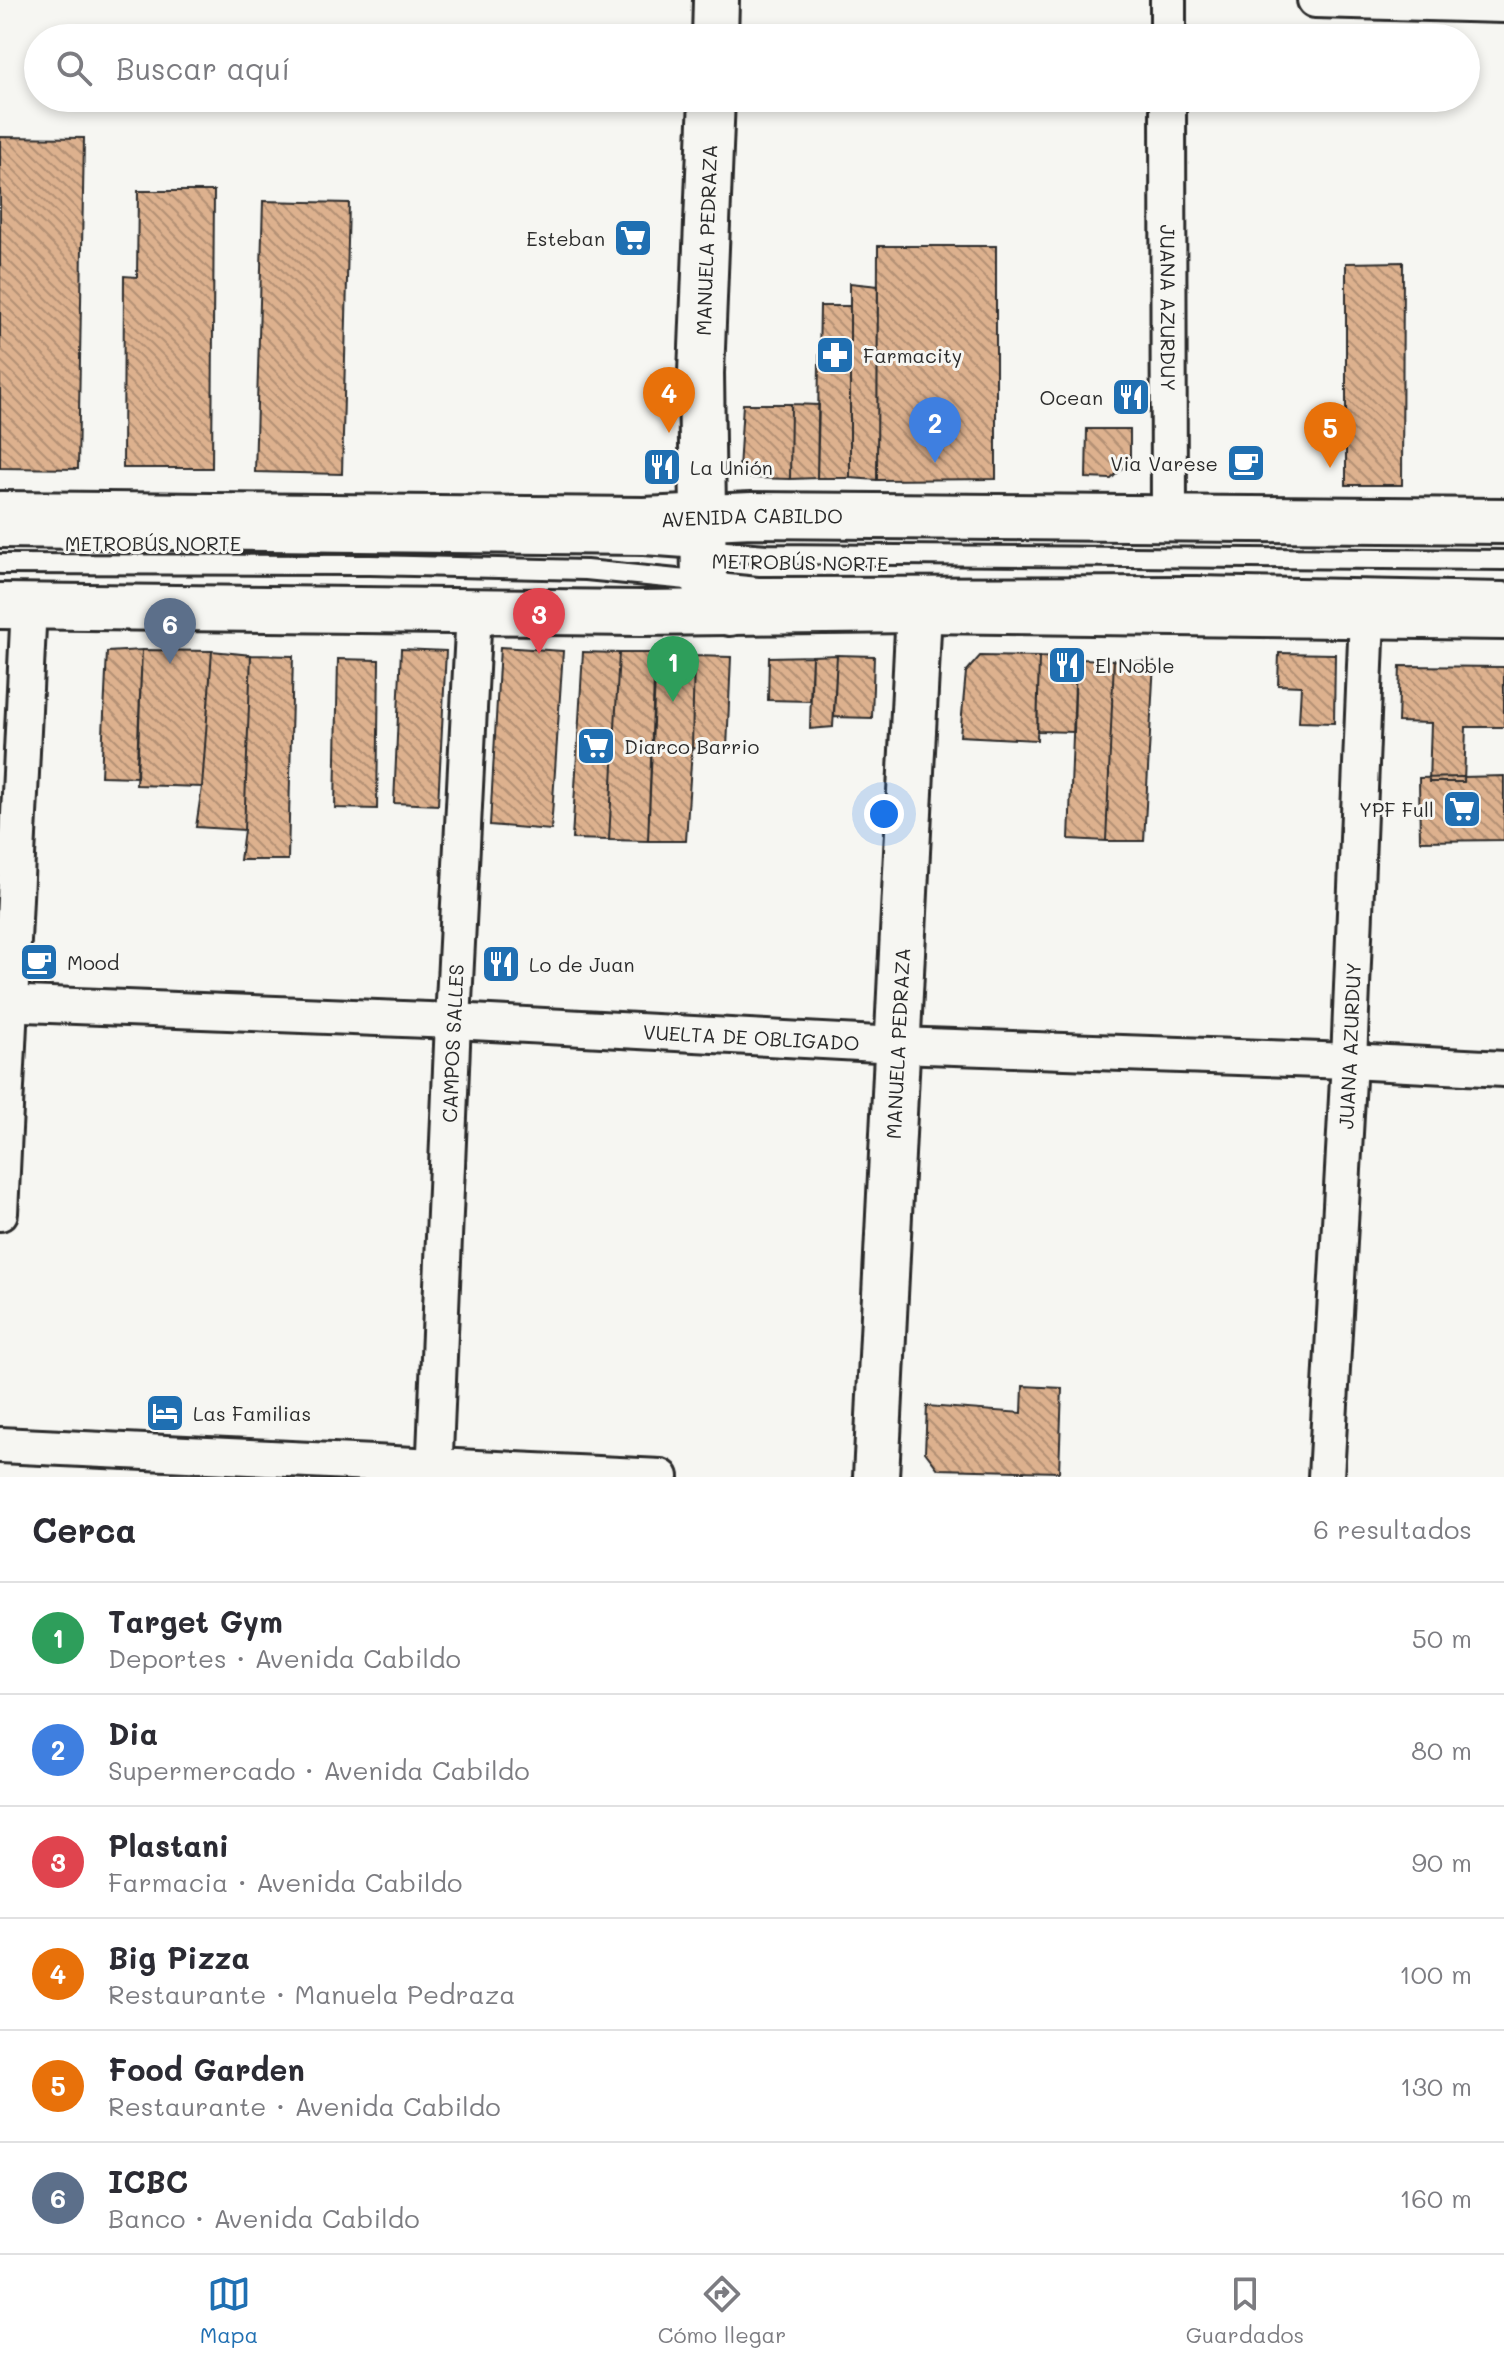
<!DOCTYPE html>
<html lang="es">
<meta charset="utf-8">
<style>
:root{--surface:#fff;--page:#f2f2f3;--text:#2b2b33;--muted:#7c7c81;--line:#e1e1e2;--accent:#1f6fb2}
body{margin:0;font-family:Mali,sans-serif;background:var(--page);color:var(--text)}
.you{position:absolute;left:884px;top:814px;width:28px;height:28px;margin:-20px;border:6px solid #fff;border-radius:50%;background:#1a73e8;box-shadow:0 0 0 12px #1a73e833}
.badge{display:grid;place-items:center;width:52px;height:52px;border-radius:50%;background:var(--accent);color:#fff;font-size:26px;font-weight:700}
.pin{position:absolute;translate:-50% -66px;filter:drop-shadow(0 2px 4px #0008)}
.pin::after{content:'';position:absolute;top:42px;width:28px;height:24px;background:inherit;clip-path:polygon(0 0,100% 0,50% 100%)}
.list{margin:0;padding:0;list-style:none}
h2{display:flex;justify-content:space-between;align-items:center;height:104px;margin:0;padding:0 32px;font-size:34px}
h2 small{font-size:26px;font-weight:400;color:var(--muted)}
.list li{display:grid;grid-template-columns:52px 1fr auto;gap:24px;align-items:center;box-sizing:border-box;height:112px;padding:0 32px;border-top:2px solid var(--line)}
.list b{display:block;font-size:30px;white-space:nowrap}
.list p{margin:0;font-size:26px;white-space:nowrap;color:var(--muted)}
.list em{font-size:26px;font-style:normal;color:var(--muted)}
.icon{flex:none;width:44px;height:44px;fill:none;stroke:currentColor;stroke-width:2;stroke-linecap:round;stroke-linejoin:round}
.map{position:relative;flex:none;width:1504px;height:1477px;overflow:hidden}
.search{position:absolute;background:var(--surface);box-shadow:0 4px 12px #0003;left:24px;right:24px;top:24px;height:88px;display:flex;align-items:center;gap:20px;box-sizing:border-box;padding:0 28px;border-radius:44px;color:var(--muted);font-size:30px}
.sheet{height:776px;background:var(--surface)}
nav{display:flex;justify-content:space-around;align-items:center;box-sizing:border-box;height:112px;border-top:2px solid var(--line);background:var(--surface);font-size:22px;color:var(--muted)}
nav a{display:grid;justify-items:center;gap:4px}
nav .on{color:var(--accent)}
.map>svg:first-child{display:block}
.building{fill:url(#building-back-hatch);stroke:#2b2b2b;stroke-width:2}
.lines{fill:none;stroke-linecap:round;stroke-linejoin:round}
.service-casing{stroke:#2b2b2b;stroke-width:24}
.minor-casing{stroke:#2b2b2b;stroke-width:40}
.tertiary-casing{stroke:#2b2b2b;stroke-width:50}
.secondary-casing{stroke:#2b2b2b;stroke-width:50}
.service{stroke:#f6f6f2;stroke-width:18}
.minor{stroke:#f6f6f2;stroke-width:34}
.tertiary{stroke:#f6f6f2;stroke-width:44}
.secondary{stroke:#f6f6f2;stroke-width:44}
.labels{text-anchor:middle;dominant-baseline:central;stroke-width:6;stroke-linejoin:round;paint-order:stroke}
.poi-label{font-size:20px;fill:#2b2b2b;stroke:#f6f6f2;text-anchor:start}
.street-label{font-size:20px;fill:#2b2b2b;stroke:#f6f6f2}
</style>
<div class="map">
<svg width="1504" height="1477" viewBox="0 0 1504 1477">
<defs>
<pattern id="building-back-hatch" width="6" height="6" patternUnits="userSpaceOnUse" patternTransform="scale(2)"><rect width="6" height="6" fill="#ddb18e"/><path d="M-1 5l2 2M0 0l6 6M5-1l2 2" fill="none" stroke="#b39074"/></pattern>
</defs>
<rect width="100%" height="100%" fill="#f6f6f2"/>
<filter id="ink" filterUnits="userSpaceOnUse"><feTurbulence type="fractalNoise" baseFrequency=".0125" numOctaves="2"/><feDisplacementMap in="SourceGraphic" scale="16" xChannelSelector="R" yChannelSelector="G"/><feConvolveMatrix kernelMatrix="1 2 1 2 8 2 1 2 1" color-interpolation-filters="sRGB"/></filter>
<g filter="url(#ink)">
<path class="building" d="M 0,137 L 84,138 L 78,469 L 0,468 Z
M 138,191 L 214,191 L 212,468 L 123,468 L 124,276 L 137,277 Z
M 263,201 L 349,203 L 342,474 L 255,472 Z
M 878,246 L 996,246 L 996,479 L 877,480 Z
M 1403,262 L 1402,485 L 1346,485 L 1346,263 Z
M 850,283 L 878,286 L 877,480 L 850,478 Z
M 820,306 L 850,306 L 850,478 L 817,478 Z
M 743,404 L 791,404 L 790,479 L 749,478 L 739,469 Z
M 791,404 L 819,405 L 817,478 L 790,479 Z
M 1087,429 L 1130,429 L 1130,461 L 1111,479 L 1086,478 Z
M 500,647 L 563,651 L 551,830 L 490,825 Z
M 401,649 L 446,651 L 438,805 L 394,803 Z
M 142,650 L 137,777 L 101,776 L 107,652 Z
M 142,650 L 212,651 L 202,787 L 136,785 Z
M 212,651 L 251,655 L 244,830 L 196,827 L 202,787 Z
M 583,652 L 619,653 L 609,840 L 572,839 Z
M 655,652 L 694,656 L 692,748 L 686,841 L 648,841 Z
M 619,653 L 656,653 L 648,841 L 609,840 Z
M 1279,653 L 1335,654 L 1334,723 L 1299,722 L 1301,686 L 1278,685 Z
M 251,655 L 293,656 L 288,860 L 240,860 L 244,830 Z
M 837,655 L 874,656 L 872,718 L 834,717 Z
M 837,655 L 833,727 L 810,729 L 812,656 Z
M 694,656 L 731,657 L 727,749 L 692,748 Z
M 812,656 L 810,701 L 768,700 L 769,657 Z
M 980,656 L 1039,657 L 1037,740 L 960,736 L 966,672 Z
M 1039,657 L 1076,659 L 1074,732 L 1037,731 Z
M 338,659 L 379,660 L 377,809 L 335,808 Z
M 1076,659 L 1114,660 L 1106,841 L 1069,839 Z
M 1114,660 L 1154,662 L 1144,841 L 1106,841 Z
M 1400,666 L 1504,667 L 1504,727 L 1466,727 L 1464,782 L 1429,782 L 1431,723 L 1398,722 Z
M 1504,776 L 1504,840 L 1420,841 L 1419,778 Z
M 1023,1386 L 1062,1388 L 1059,1472 L 938,1469 L 925,1452 L 927,1406 L 1022,1413 Z"/>
<g class="lines">
<defs>
<path id="service" d="M 0,538 L 644,545 L 767,554 L 1504,560
M 0,564 L 370,565 L 586,570 L 758,587 L 1196,586 L 1504,592"/>
<g id="minor">
<path d="M 1168,0 L 1168,38"/>
<path d="M 1315,0 L 1504,5"/>
<path id="s1" d="M 1168,98 L 1169,518"/>
<path id="s2" d="M 0,1003 L 453,1021 L 897,1045 L 1349,1061 L 1504,1069"/>
<path d="M 0,1213 L 29,605"/>
<path d="M 0,1445 L 661,1477"/>
<path id="s3" d="M 434,1477 L 453,1021 L 474,611"/>
<path id="s4" d="M 1326,1477 L 1349,1061 L 1367,616"/>
</g>
<g id="tertiary">
<path d="M 715,38 L 716,0"/>
<path d="M 712,98 L 701,373 L 704,582 L 730,613"/>
<path id="s5" d="M 876,1477 L 919,610"/>
</g>
<g id="secondary">
<path id="s6" d="M 0,514 L 644,520 L 752,515 L 1504,521"/>
<path d="M 0,606 L 641,613 L 919,610 L 1504,617"/>
</g>
</defs>
<use href="#service" class="service-casing"/>
<use href="#minor" class="minor-casing"/>
<use href="#tertiary" class="tertiary-casing"/>
<use href="#secondary" class="secondary-casing"/>
<use href="#service" class="service"/>
<use href="#minor" class="minor"/>
<use href="#tertiary" class="tertiary"/>
<use href="#secondary" class="secondary"/>
</g>
</g>
<defs>
<symbol id="supermarket-square" viewBox="-11 -11 22 22"><rect x="-9" y="-9" width="18" height="18" rx="4" fill="#1f6fb2" stroke="#f6f6f2"/><path d="M-6-5.5h2.5l.6 2H6L4.5 2H-2.5L-4.4-4H-6ZM-1.5 3.2a1.3 1.3 0 1 0 .1 0ZM3 3.2a1.3 1.3 0 1 0 .1 0Z" fill="#fff"/></symbol>
<symbol id="pharmacy-square" viewBox="-11 -11 22 22"><rect x="-9" y="-9" width="18" height="18" rx="4" fill="#1f6fb2" stroke="#f6f6f2"/><path d="M-2-6h4v4h4v4h-4v4h-4v-4h-4v-4h4Z" fill="#fff"/></symbol>
<symbol id="restaurant-square" viewBox="-11 -11 22 22"><rect x="-9" y="-9" width="18" height="18" rx="4" fill="#1f6fb2" stroke="#f6f6f2"/><path d="M-5-6h1v4h1v-4h1v4h1v-4h1v5L-1.5 .5V6h-2V.5L-5-1ZM5-6V6H3V1.5H1.5Q1.5-4 5-6Z" fill="#fff"/></symbol>
<symbol id="cafe-square" viewBox="-11 -11 22 22"><rect x="-9" y="-9" width="18" height="18" rx="4" fill="#1f6fb2" stroke="#f6f6f2"/><path d="M-5.5-4.5H6V0H3Q3 3.5 0 3.5H-2.5Q-5.5 3.5-5.5 0ZM3-3.2v2h1.7v-2ZM-6 4.5H4V6H-6Z" fill="#fff"/></symbol>
<symbol id="hotel-square" viewBox="-11 -11 22 22"><rect x="-9" y="-9" width="18" height="18" rx="4" fill="#1f6fb2" stroke="#f6f6f2"/><path d="M-6-4.5h1.5V1H6V5H4.5V3h-9V5H-6ZM-4 0a1.8 1.8 0 1 1 3.6 0ZM.5 0V-2.5h3Q6-2.5 6 0Z" fill="#fff"/></symbol>
</defs>
<g fill-rule="evenodd">
<use href="#supermarket-square" x="611" y="216" width="44" height="44"/>
<use href="#pharmacy-square" x="813" y="333" width="44" height="44"/>
<use href="#restaurant-square" x="1109" y="375" width="44" height="44"/>
<use href="#cafe-square" x="1224" y="441" width="44" height="44"/>
<use href="#restaurant-square" x="640" y="445" width="44" height="44"/>
<use href="#restaurant-square" x="1045" y="643" width="44" height="44"/>
<use href="#supermarket-square" x="574" y="724" width="44" height="44"/>
<use href="#supermarket-square" x="1440" y="787" width="44" height="44"/>
<use href="#cafe-square" x="17" y="940" width="44" height="44"/>
<use href="#restaurant-square" x="479" y="942" width="44" height="44"/>
<use href="#hotel-square" x="143" y="1391" width="44" height="44"/>
</g>
<g class="labels">
<g class="poi-label">
<text x="605" y="238" text-anchor="end">Esteban</text>
<text x="863" y="355">Farmacity</text>
<text x="1103" y="397" text-anchor="end">Ocean</text>
<text x="1218" y="463" text-anchor="end">Via Varese</text>
<text x="690" y="467">La Unión</text>
<text x="1095" y="665">El Noble</text>
<text x="624" y="746">Diarco Barrio</text>
<text x="1434" y="809" text-anchor="end">YPF Full</text>
<text x="67" y="962">Mood</text>
<text x="529" y="964">Lo de Juan</text>
<text x="193" y="1413">Las Familias</text>
</g>
<g class="street-label">
<text transform="translate(706 240) rotate(-88)">MANUELA PEDRAZA</text>
<text stroke="none"><textPath href="#s1" startOffset="210">JUANA AZURDUY</textPath></text>
<text stroke="none"><textPath href="#s6" startOffset="752">AVENIDA CABILDO</textPath></text>
<text x="153" y="543">METROBÚS NORTE</text>
<text transform="translate(800 562) rotate(1)">METROBÚS NORTE</text>
<text stroke="none"><textPath href="#s2" startOffset="752">VUELTA DE OBLIGADO</textPath></text>
<text stroke="none"><textPath href="#s3" startOffset="434">CAMPOS SALLES</textPath></text>
<text stroke="none"><textPath href="#s5" startOffset="434">MANUELA PEDRAZA</textPath></text>
<text stroke="none"><textPath href="#s4" startOffset="432">JUANA AZURDUY</textPath></text>
</g>
</g>
</svg>
<div class="you"></div>
<div class="pin badge" style="left:673px;top:702px;background:#2e9e5b">1</div>
<div class="pin badge" style="left:935px;top:463px;background:#3f7fe0">2</div>
<div class="pin badge" style="left:539px;top:654px;background:#e0444e">3</div>
<div class="pin badge" style="left:669px;top:433px;background:#e8710a">4</div>
<div class="pin badge" style="left:1330px;top:468px;background:#e8710a">5</div>
<div class="pin badge" style="left:170px;top:664px;background:#5c6f8a">6</div>
<div class="search"><svg class="icon" aria-label="search" viewBox="0 0 24 24"><circle cx="10" cy="10" r="6"/><path d="M15 15l6 6"/></svg>Buscar aquí</div>
</div>
<section class="sheet">
<h2>Cerca<small>6 resultados</small></h2>
<ul class="list">
<li><span class="badge" style="background:#2e9e5b">1</span><div><b>Target Gym</b><p>Deportes · Avenida Cabildo</p></div><em>50 m</em></li>
<li><span class="badge" style="background:#3f7fe0">2</span><div><b>Dia</b><p>Supermercado · Avenida Cabildo</p></div><em>80 m</em></li>
<li><span class="badge" style="background:#e0444e">3</span><div><b>Plastani</b><p>Farmacia · Avenida Cabildo</p></div><em>90 m</em></li>
<li><span class="badge" style="background:#e8710a">4</span><div><b>Big Pizza</b><p>Restaurante · Manuela Pedraza</p></div><em>100 m</em></li>
<li><span class="badge" style="background:#e8710a">5</span><div><b>Food Garden</b><p>Restaurante · Avenida Cabildo</p></div><em>130 m</em></li>
<li><span class="badge" style="background:#5c6f8a">6</span><div><b>ICBC</b><p>Banco · Avenida Cabildo</p></div><em>160 m</em></li>
</ul>
</section>
<nav>
<a class="on"><svg class="icon" aria-label="map" viewBox="0 0 24 24"><path d="M3 6l6-2 6 2 6-2v14l-6 2-6-2-6 2zM9 4v14M15 6v14"/></svg>Mapa</a>
<a><svg class="icon" aria-label="directions" viewBox="0 0 24 24"><path d="M12 3l9 9-9 9-9-9zM9 14v-3h6M13 9l2 2-2 2"/></svg>Cómo llegar</a>
<a><svg class="icon" aria-label="saved" viewBox="0 0 24 24"><path d="M7 4h10v16l-5-4-5 4z"/></svg>Guardados</a>
</nav>
